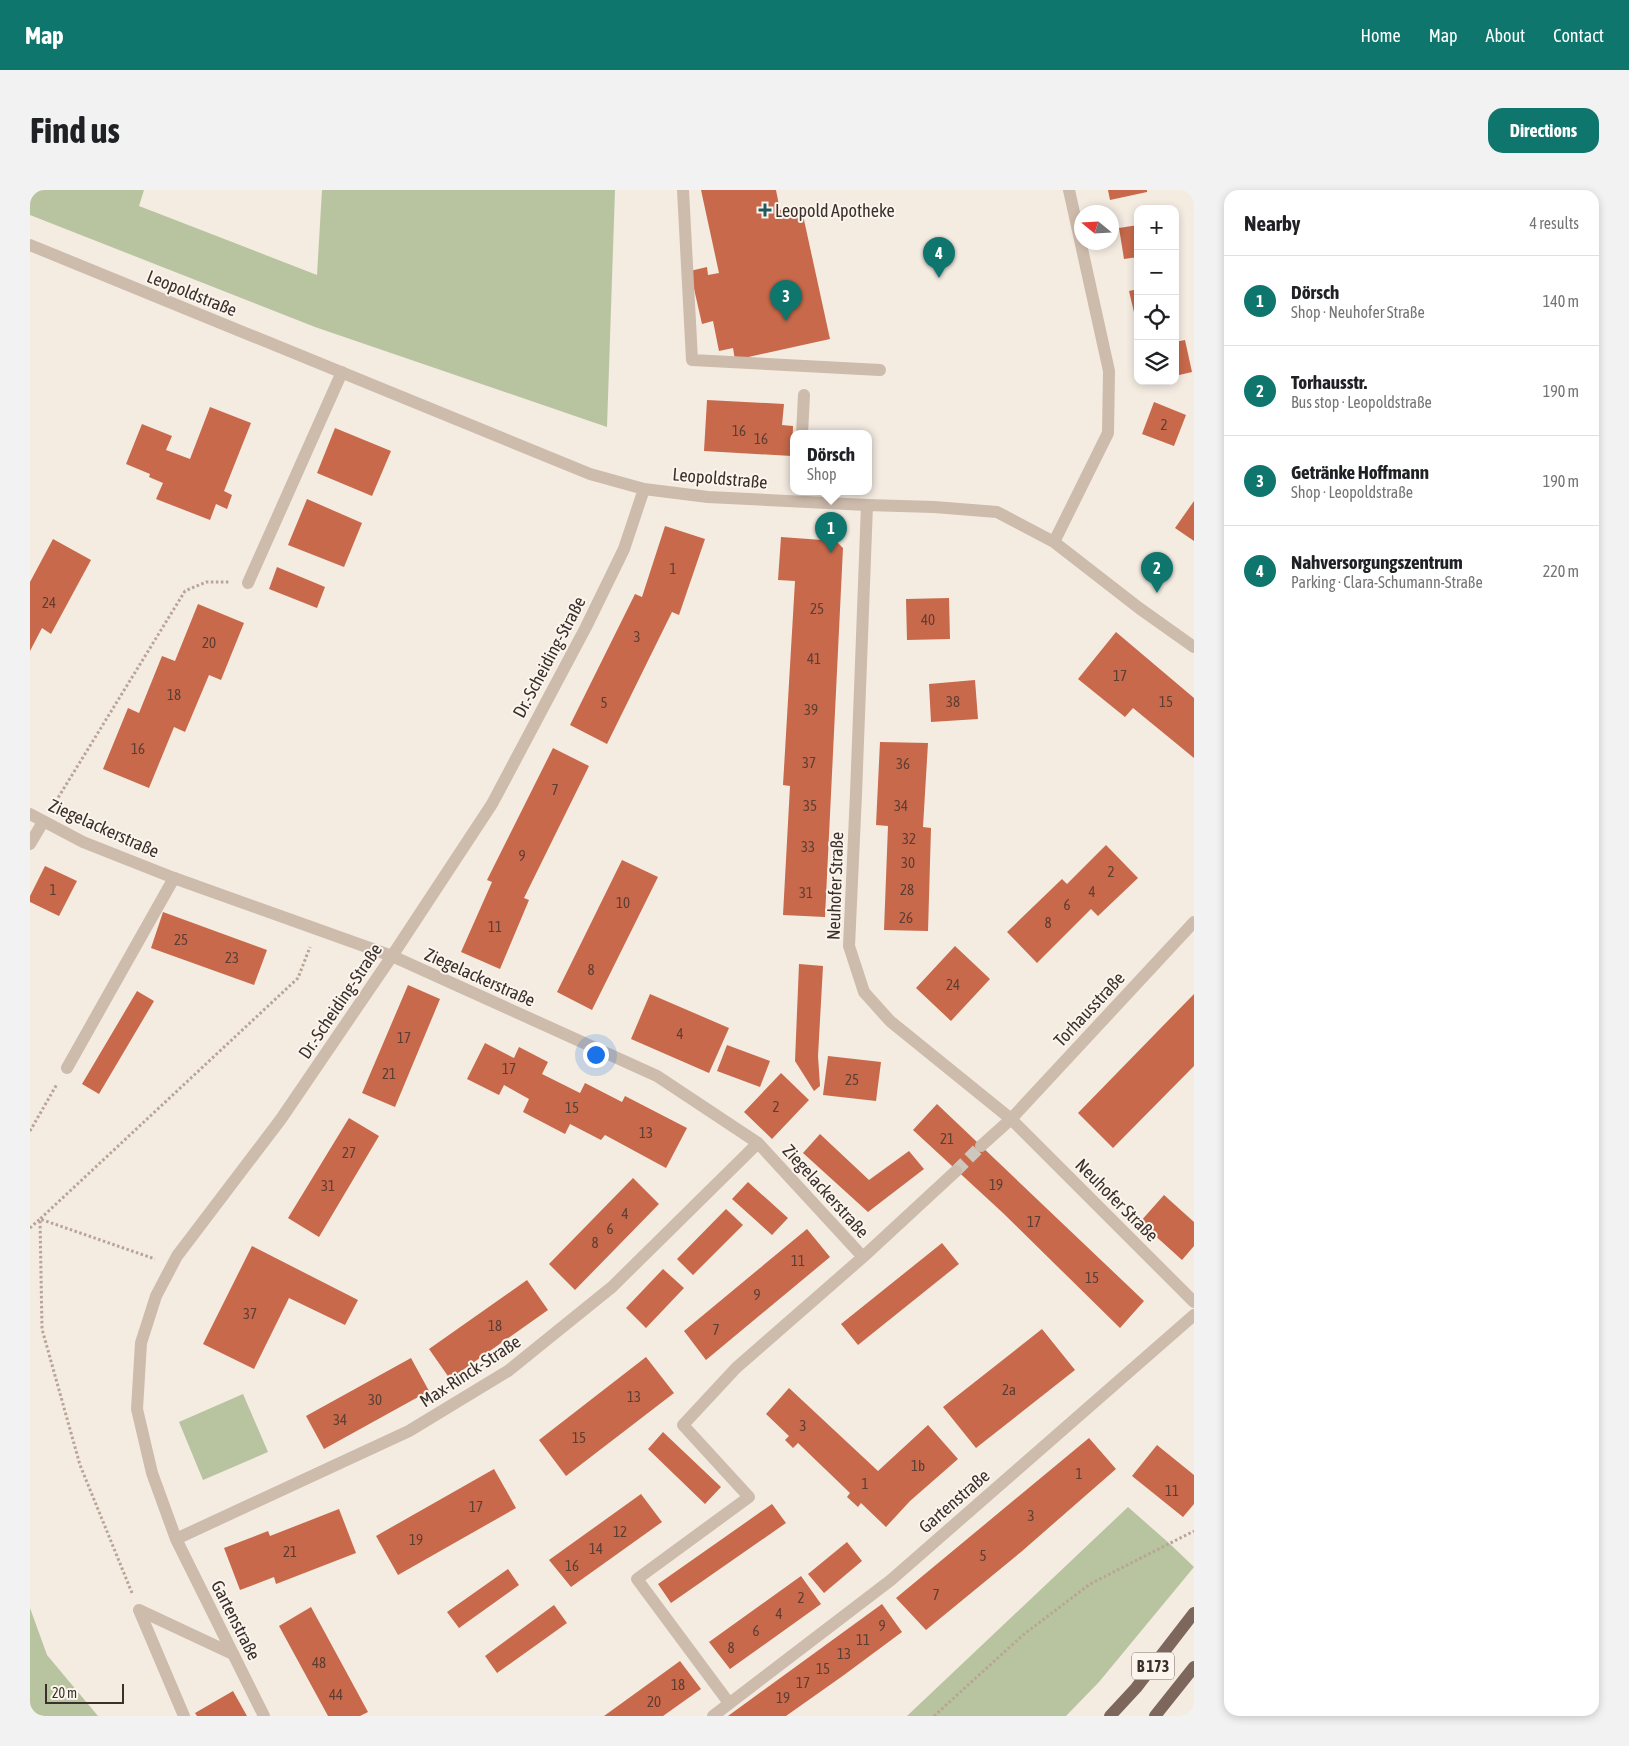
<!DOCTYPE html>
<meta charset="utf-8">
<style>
:root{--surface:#fff;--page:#f2f2f2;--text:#202124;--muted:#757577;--line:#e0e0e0;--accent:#0f766e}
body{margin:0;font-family:"Asap Condensed",sans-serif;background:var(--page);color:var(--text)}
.controls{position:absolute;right:15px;top:15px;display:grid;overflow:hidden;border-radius:10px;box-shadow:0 2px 8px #0003}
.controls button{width:45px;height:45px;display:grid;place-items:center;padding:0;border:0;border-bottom:1px solid var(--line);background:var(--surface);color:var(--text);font:25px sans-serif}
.compass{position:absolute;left:1044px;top:15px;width:45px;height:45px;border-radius:50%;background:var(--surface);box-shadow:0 2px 8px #0003;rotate:288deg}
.scale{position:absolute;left:15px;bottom:12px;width:79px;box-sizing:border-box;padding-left:5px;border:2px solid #3b302b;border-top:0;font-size:14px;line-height:18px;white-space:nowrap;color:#3b302b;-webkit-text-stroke:4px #fbf5ee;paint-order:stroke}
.you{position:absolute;left:565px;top:864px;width:18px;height:18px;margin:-12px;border:4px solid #fff;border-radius:50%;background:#1a73e8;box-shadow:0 0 0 8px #1a73e833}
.badge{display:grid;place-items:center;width:32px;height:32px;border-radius:50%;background:var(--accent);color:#fff;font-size:16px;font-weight:700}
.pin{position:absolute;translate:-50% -41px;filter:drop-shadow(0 1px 2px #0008)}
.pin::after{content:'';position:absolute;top:26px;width:18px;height:15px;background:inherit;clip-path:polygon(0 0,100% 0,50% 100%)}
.popup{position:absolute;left:760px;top:240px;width:82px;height:65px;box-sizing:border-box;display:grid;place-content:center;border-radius:10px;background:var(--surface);filter:drop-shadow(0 1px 4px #0005);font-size:16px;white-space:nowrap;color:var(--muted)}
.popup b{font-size:19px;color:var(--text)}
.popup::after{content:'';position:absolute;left:50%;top:100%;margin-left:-10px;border:10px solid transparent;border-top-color:var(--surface)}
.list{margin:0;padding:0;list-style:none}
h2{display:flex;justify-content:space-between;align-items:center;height:65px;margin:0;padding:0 20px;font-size:21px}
h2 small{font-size:16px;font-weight:400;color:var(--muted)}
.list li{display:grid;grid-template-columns:32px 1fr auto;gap:15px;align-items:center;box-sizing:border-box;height:90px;padding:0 20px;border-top:1px solid var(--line)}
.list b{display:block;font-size:19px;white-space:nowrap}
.list p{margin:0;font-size:16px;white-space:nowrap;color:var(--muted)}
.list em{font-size:16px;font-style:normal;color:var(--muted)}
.icon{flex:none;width:28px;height:28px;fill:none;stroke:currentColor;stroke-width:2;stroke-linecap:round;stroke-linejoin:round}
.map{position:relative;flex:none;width:1164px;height:1526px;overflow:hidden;border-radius:15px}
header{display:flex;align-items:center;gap:30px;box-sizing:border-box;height:70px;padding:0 25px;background:var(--accent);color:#fff}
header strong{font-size:24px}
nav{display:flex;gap:28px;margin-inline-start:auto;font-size:18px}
.intro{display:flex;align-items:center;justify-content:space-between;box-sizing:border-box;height:120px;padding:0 30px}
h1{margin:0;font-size:35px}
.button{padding:12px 22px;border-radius:15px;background:var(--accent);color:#fff;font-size:18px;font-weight:700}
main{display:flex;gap:30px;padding:0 30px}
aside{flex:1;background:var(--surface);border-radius:15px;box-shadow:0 2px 8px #0003}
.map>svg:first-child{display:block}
.green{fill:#b8c4a0}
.building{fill:#c8694b}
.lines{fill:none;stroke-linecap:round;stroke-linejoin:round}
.minor-tunnel{stroke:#cfc6bd;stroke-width:12;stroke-dasharray:12 6;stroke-linecap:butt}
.path{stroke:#b9a596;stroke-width:3;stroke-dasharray:2.5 2.5;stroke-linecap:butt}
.service{stroke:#cdbbac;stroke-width:12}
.minor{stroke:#cdbbac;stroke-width:12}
.primary{stroke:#7d675c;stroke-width:12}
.poi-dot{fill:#1f5a5e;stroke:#fbf5ee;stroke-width:2}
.labels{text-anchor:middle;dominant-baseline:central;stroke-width:4;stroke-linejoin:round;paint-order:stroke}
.number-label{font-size:15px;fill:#5e3e33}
.shield{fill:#fbf5ee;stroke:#756b66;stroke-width:1}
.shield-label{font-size:16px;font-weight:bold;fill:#3b302b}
.poi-label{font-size:18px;fill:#3b302b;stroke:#fbf5ee;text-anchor:start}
.street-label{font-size:18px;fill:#3b302b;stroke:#fbf5ee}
</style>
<header>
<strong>Map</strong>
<nav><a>Home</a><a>Map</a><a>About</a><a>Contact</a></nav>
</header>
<div class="intro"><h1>Find us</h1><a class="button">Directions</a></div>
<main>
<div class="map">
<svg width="1164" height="1526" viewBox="0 0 1164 1526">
<rect width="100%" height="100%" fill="#f4ebe1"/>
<path class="green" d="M 0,0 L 114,0 L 109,16 L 287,85 L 292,0 L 585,0 L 577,237 L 285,137 L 0,25 Z
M 213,1204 L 238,1262 L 173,1290 L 149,1232 Z
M 1098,1317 L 1140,1354 L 1164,1377 L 1069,1492 L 1036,1526 L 877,1526 Z
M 0,1418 L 17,1465 L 68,1526 L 0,1526 Z"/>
<path class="building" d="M 671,0 L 746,0 L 750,20 L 771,16 L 800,149 L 705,170 L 703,158 L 689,161 L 683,131 L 672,134 L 660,81 L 677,77 L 678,85 L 689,83 Z
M 1078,0 L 1117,0 L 1117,2 L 1080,10 Z
M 1108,35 L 1108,67 L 1094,69 L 1089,38 Z
M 1108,99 L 1108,135 L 1107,135 L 1099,101 Z
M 1155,150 L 1162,182 L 1145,186 L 1145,152 Z
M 677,210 L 754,214 L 752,235 L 763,236 L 762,266 L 674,261 Z
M 1124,212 L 1156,225 L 1144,256 L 1112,244 Z
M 180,217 L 221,233 L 194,301 L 202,305 L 197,319 L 186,314 L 180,330 L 126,309 L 133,293 L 119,287 L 120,284 L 96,274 L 112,234 L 142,246 L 136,260 L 160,269 Z
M 305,238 L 361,261 L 342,306 L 287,283 Z
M 277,309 L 332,333 L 314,377 L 258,355 Z
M 1164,311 L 1164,351 L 1145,338 Z
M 635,336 L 675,349 L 649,425 L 642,422 L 577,554 L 540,535 L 605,404 L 612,407 Z
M 751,347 L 806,351 L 813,358 L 795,727 L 753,725 L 760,596 L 753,595 L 765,391 L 748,390 Z
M 23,349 L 61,370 L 21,444 L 12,438 L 0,461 L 0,392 Z
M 247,377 L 295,397 L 287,418 L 239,399 Z
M 919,408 L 920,449 L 877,450 L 876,409 Z
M 168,414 L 214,433 L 191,490 L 179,485 L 155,542 L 144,537 L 119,598 L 73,579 L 98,518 L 109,523 L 132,466 L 145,471 Z
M 1086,442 L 1164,508 L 1164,568 L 1103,518 L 1095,527 L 1048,489 Z
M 945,490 L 948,529 L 901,532 L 899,494 Z
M 850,552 L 898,553 L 893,637 L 901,638 L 898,741 L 854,740 L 858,636 L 846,635 Z
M 523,558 L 559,576 L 494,708 L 499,710 L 470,779 L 431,762 L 462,692 L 457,690 Z
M 1076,655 L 1108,688 L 1068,726 L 1061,719 L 1007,773 L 977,742 L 1032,689 L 1037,694 Z
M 592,670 L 628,687 L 562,820 L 527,802 Z
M 15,676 L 47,691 L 29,726 L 0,712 L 0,706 Z
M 133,722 L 237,760 L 224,795 L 121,758 Z
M 925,756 L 960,789 L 921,831 L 886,798 Z
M 769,774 L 793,776 L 788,866 L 790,896 L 784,901 L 765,871 Z
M 378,795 L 410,809 L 365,917 L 332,903 Z
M 107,801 L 124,811 L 69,904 L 52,894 Z
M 620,804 L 699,838 L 679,883 L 601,849 Z
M 1164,804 L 1164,876 L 1083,958 L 1048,923 Z
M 455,853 L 484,868 L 489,857 L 518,872 L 512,884 L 550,903 L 555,893 L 592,912 L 595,906 L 657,938 L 636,978 L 575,945 L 571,950 L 540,934 L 535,944 L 493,922 L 499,909 L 474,895 L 469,905 L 437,889 Z
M 697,855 L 740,871 L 730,897 L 687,881 Z
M 798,866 L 851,872 L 846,911 L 793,905 Z
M 751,883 L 779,910 L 742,949 L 714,922 Z
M 907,914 L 1114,1111 L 1090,1138 L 973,1023 L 883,940 Z
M 319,928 L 349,946 L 289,1047 L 258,1028 Z
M 790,944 L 839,990 L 879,961 L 894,979 L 838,1022 L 773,963 Z
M 603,988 L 629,1014 L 545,1100 L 519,1074 Z
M 718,992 L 758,1028 L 742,1045 L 702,1009 Z
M 1134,1005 L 1164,1032 L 1164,1056 L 1152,1070 L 1110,1032 Z
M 696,1019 L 713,1035 L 663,1085 L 647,1069 Z
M 777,1039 L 800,1067 L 676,1170 L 654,1141 Z
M 912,1053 L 929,1074 L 828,1155 L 811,1134 Z
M 222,1056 L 328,1110 L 315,1135 L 259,1108 L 224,1179 L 173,1154 Z
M 633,1079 L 654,1098 L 616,1138 L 596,1118 Z
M 497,1090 L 518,1120 L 420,1189 L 399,1159 Z
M 1012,1139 L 1045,1180 L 946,1258 L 913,1217 Z
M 616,1167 L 644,1203 L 536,1286 L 509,1250 Z
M 381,1168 L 399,1201 L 294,1259 L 276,1226 Z
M 759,1198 L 848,1281 L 898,1235 L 928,1269 L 880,1311 L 856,1337 L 831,1313 L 828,1317 L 817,1307 L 820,1303 L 768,1253 L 763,1258 L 755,1250 L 759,1246 L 736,1224 Z
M 633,1242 L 691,1297 L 675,1314 L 618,1259 Z
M 1059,1248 L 1086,1279 L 991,1362 L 896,1440 L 866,1408 Z
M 1127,1255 L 1164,1285 L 1164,1314 L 1153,1327 L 1102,1286 Z
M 464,1279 L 486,1318 L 368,1385 L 346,1346 Z
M 611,1304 L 632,1332 L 541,1397 L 519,1370 Z
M 742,1314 L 756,1333 L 641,1413 L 628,1394 Z
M 309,1319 L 326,1363 L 246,1394 L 244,1387 L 210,1400 L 194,1358 L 238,1341 L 240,1346 Z
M 817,1352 L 832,1371 L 794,1403 L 778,1384 Z
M 478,1379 L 489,1395 L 429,1438 L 417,1422 Z
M 771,1386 L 791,1414 L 700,1479 L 679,1452 Z
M 852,1414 L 872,1442 L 814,1485 L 756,1526 L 698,1526 Z
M 524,1415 L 537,1433 L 467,1483 L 455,1466 Z
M 281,1417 L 338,1522 L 330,1526 L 298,1526 L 249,1436 Z
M 650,1471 L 671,1499 L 633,1526 L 574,1526 Z
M 203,1501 L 217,1526 L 167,1526 L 165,1523 Z"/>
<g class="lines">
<path class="minor-tunnel" d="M 926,981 L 951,956"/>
<path class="path" d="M 23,616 L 155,401 L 176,392 L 200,392
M 0,941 L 27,894
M 0,1038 L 10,1029 L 125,1069
M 102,1403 L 50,1275 L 12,1139 L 10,1029 L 268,788 L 280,757
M 904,1526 L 993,1445 L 1060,1394 L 1164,1341"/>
<path class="service" d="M 653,0 L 662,170 L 850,180
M 772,244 L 774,205
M 37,878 L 144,688
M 109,1420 L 154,1526
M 109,1420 L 203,1464"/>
<path class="minor" d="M 0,55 L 560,284 L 614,299 L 678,307 L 837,315 L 904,317 L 967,322 L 1024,352 L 1109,418 L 1164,457
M 837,315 L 826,604 L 819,756 L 834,802 L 860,831 L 981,929 L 1164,1112
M 1024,352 L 1078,243 L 1079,181 L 1039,0
M 218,393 L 312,182
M 0,624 L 53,652 L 144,688 L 362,766 L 627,886 L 728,953 L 833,1067
M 0,654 L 13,632
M 951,956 L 981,929 L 1164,732
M 146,1349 L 379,1241 L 478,1181 L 582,1097 L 728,953
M 699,1513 L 607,1389 L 719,1307 L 653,1235 L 706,1178 L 833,1067 L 926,981
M 234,1526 L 146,1349 L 122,1283 L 107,1219 L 111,1153 L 126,1106 L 147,1066 L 251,929 L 362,766 L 462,614 L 556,437 L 594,359 L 614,299
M 683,1526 L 861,1390 L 1164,1125"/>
<path class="primary" d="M 1080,1526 L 1106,1498 L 1164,1423
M 1125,1526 L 1164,1477"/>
</g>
<path class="poi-dot" d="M732.5 12.5h5v5h5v5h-5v5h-5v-5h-5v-5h5z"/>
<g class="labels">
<g class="number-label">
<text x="1134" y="234">2</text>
<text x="709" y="240">16</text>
<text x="731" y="248">16</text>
<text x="643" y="378">1</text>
<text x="19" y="412">24</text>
<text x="787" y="418">25</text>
<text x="898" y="429">40</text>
<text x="607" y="446">3</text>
<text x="179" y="452">20</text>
<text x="784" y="468">41</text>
<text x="1090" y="485">17</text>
<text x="144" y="504">18</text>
<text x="923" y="511">38</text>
<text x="1136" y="511">15</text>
<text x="574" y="512">5</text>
<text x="781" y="519">39</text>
<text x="108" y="558">16</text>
<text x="779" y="572">37</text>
<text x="873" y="573">36</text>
<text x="525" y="599">7</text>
<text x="780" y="615">35</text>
<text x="871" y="615">34</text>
<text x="879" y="648">32</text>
<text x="778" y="656">33</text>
<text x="492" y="665">9</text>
<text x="878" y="672">30</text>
<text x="1081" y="681">2</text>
<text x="23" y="699">1</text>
<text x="877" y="699">28</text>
<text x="1062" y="701">4</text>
<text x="776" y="702">31</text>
<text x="593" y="712">10</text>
<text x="1037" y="714">6</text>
<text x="876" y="727">26</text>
<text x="1018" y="732">8</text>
<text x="465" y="736">11</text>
<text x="151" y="749">25</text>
<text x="202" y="767">23</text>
<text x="561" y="779">8</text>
<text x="923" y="794">24</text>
<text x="650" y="843">4</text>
<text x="374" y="847">17</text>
<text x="479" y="878">17</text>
<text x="359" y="883">21</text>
<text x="822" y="889">25</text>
<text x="746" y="916">2</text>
<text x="542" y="917">15</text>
<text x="616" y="942">13</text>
<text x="917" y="948">21</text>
<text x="319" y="962">27</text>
<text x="966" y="994">19</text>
<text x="298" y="995">31</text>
<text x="595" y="1023">4</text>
<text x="1004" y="1031">17</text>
<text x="580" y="1038">6</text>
<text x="565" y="1052">8</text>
<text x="768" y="1070">11</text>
<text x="1062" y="1087">15</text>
<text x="727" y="1104">9</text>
<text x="220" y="1123">37</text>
<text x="465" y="1135">18</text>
<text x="686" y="1139">7</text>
<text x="979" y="1199">2a</text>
<text x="604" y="1206">13</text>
<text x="345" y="1209">30</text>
<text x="310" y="1229">34</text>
<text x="773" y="1235">3</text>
<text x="549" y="1247">15</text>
<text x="888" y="1275">1b</text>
<text x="1049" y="1283">1</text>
<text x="835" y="1293">1</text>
<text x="1142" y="1300">11</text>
<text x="446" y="1316">17</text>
<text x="1001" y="1325">3</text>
<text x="590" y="1341">12</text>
<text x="386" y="1349">19</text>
<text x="566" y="1358">14</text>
<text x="260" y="1361">21</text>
<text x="953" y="1365">5</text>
<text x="542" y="1375">16</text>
<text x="906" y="1404">7</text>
<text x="771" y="1407">2</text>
<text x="749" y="1423">4</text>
<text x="852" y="1435">9</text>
<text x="726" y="1440">6</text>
<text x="833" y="1449">11</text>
<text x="701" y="1457">8</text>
<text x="814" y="1463">13</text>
<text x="289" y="1472">48</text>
<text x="793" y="1478">15</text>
<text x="773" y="1492">17</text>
<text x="648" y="1494">18</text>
<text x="306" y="1504">44</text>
<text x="753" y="1507">19</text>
<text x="624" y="1511">20</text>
</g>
<rect class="shield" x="1102" y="1462.5" width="42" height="27" rx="4"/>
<g class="shield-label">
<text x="1123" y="1476">B 173</text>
</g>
<g class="poi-label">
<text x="745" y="20">Leopold Apotheke</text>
</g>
<g class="street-label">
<text transform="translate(162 103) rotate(22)">Leopoldstraße</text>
<text transform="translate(690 288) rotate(5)">Leopoldstraße</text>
<text transform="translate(519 467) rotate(-62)">Dr.-Scheiding-Straße</text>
<text transform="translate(74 638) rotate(24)">Ziegelackerstraße</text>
<text transform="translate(805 696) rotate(-88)">Neuhofer Straße</text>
<text transform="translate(450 787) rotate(24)">Ziegelackerstraße</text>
<text transform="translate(310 811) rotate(-56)">Dr.-Scheiding-Straße</text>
<text transform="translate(1059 819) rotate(-47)">Torhausstraße</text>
<text transform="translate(796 1001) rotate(48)">Ziegelackerstraße</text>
<text transform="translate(1087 1010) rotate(45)">Neuhofer Straße</text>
<text transform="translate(440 1181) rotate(-33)">Max-Rinck-Straße</text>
<text transform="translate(924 1311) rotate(-41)">Gartenstraße</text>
<text transform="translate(206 1430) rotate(63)">Gartenstraße</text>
</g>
</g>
</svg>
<div class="controls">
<button>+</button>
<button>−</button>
<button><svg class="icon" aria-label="locate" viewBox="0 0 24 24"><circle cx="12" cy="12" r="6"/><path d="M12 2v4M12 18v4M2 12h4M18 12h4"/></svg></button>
<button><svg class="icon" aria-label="layers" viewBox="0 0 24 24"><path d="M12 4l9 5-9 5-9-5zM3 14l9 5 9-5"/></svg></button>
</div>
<svg class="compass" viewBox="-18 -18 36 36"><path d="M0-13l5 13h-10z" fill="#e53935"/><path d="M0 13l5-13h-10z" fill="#757577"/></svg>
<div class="scale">20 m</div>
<div class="you"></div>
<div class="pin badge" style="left:801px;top:363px">1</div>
<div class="popup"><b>Dörsch</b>Shop</div>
<div class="pin badge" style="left:1127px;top:403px">2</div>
<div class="pin badge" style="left:756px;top:131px">3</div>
<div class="pin badge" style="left:909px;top:88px">4</div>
</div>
<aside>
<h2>Nearby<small>4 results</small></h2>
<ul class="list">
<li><span class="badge">1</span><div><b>Dörsch</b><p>Shop · Neuhofer Straße</p></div><em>140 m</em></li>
<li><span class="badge">2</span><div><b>Torhausstr.</b><p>Bus stop · Leopoldstraße</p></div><em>190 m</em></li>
<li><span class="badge">3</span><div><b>Getränke Hoffmann</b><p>Shop · Leopoldstraße</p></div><em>190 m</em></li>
<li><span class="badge">4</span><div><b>Nahversorgungszentrum</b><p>Parking · Clara-Schumann-Straße</p></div><em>220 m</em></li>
</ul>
</aside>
</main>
